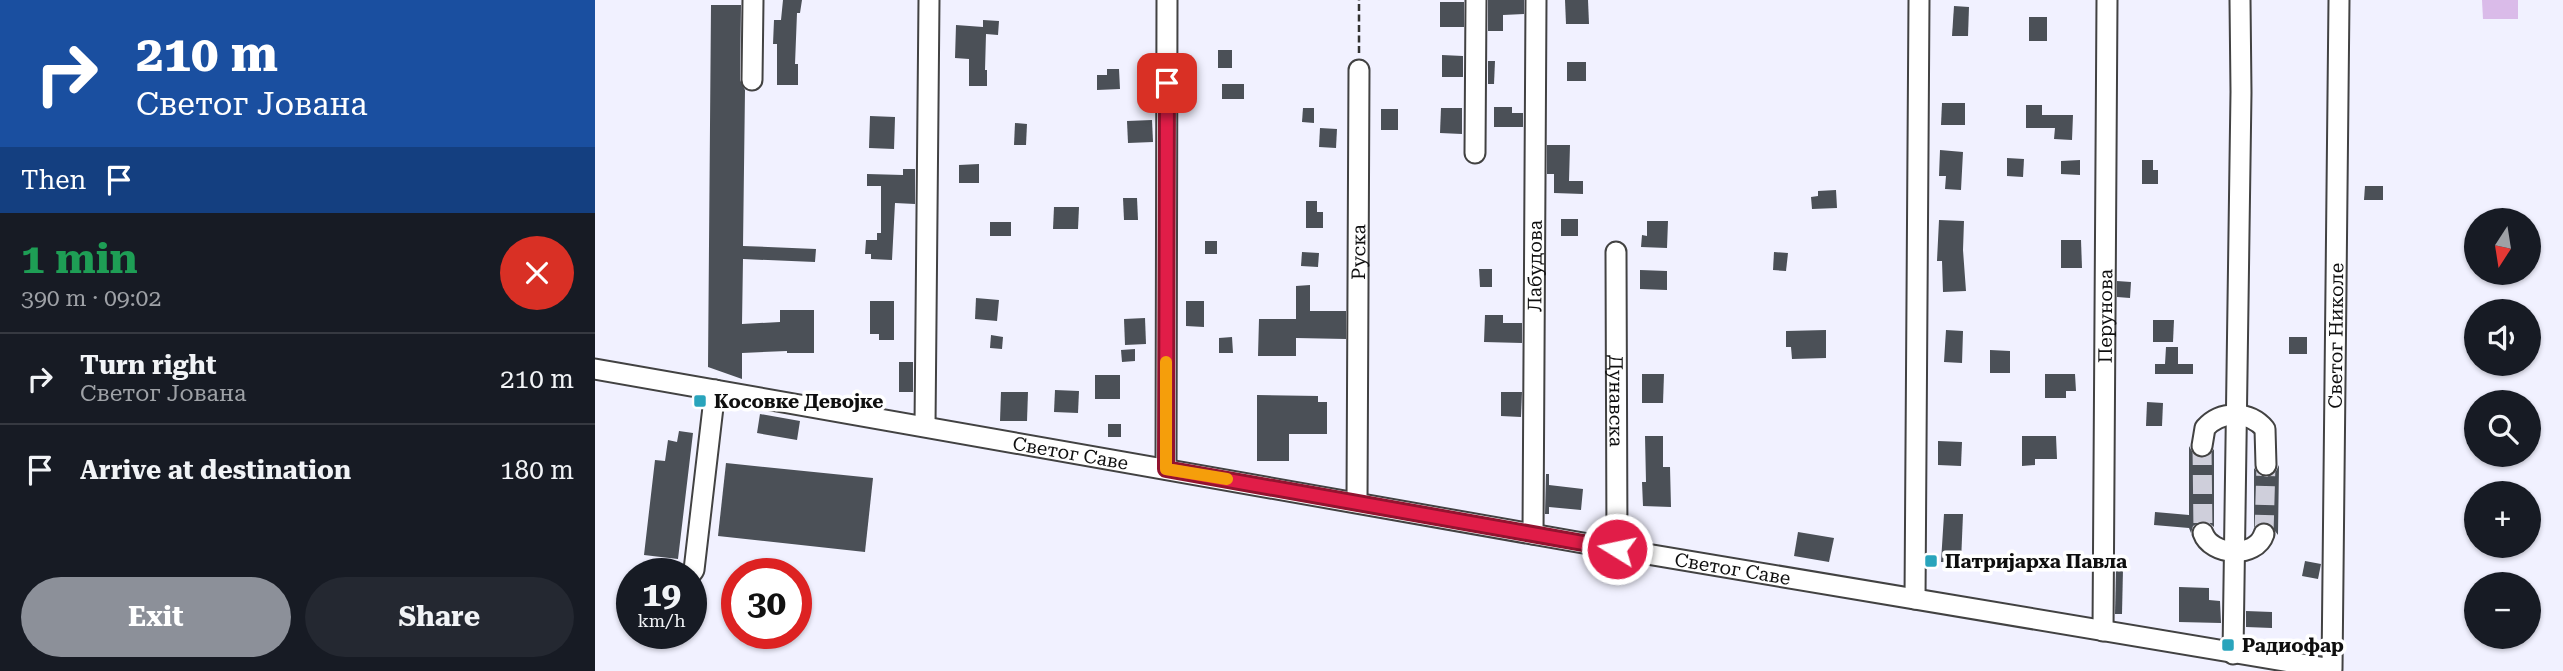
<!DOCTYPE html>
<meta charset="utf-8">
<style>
:root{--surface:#171b24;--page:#242831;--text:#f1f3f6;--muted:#9ea1a6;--line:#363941;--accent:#8c9099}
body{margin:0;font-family:"Roboto Serif",serif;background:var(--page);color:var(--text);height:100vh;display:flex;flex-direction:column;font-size:26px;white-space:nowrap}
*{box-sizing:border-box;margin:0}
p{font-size:23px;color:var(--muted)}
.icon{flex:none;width:38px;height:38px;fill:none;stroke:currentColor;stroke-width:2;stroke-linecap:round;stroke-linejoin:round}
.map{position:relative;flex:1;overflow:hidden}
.drawer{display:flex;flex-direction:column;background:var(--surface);width:595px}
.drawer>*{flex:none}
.top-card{background:#1a4fa0;color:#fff;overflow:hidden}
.needle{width:46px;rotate:192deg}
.controls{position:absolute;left:1869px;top:208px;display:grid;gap:14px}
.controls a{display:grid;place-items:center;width:77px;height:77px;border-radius:50%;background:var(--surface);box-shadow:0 2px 5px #0004;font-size:35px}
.speed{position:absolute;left:21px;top:558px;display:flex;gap:14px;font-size:35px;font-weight:700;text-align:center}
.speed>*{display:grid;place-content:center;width:91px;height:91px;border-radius:50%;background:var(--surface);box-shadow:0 2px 5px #0004;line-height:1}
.speed small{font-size:18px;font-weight:400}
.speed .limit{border:10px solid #d22;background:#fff;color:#111}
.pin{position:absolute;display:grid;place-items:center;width:60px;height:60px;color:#fff;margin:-30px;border-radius:14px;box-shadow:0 4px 10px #0006}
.me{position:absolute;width:77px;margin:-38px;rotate:280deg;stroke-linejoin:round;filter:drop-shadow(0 0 5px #0008)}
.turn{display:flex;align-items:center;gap:24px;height:147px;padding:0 21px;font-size:32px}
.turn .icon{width:91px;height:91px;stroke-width:2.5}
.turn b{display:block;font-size:49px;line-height:60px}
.then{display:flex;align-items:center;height:66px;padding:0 21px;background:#0003;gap:14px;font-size:26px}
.round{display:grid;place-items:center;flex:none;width:74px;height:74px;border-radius:37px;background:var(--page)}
.overview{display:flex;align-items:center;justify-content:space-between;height:119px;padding:0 21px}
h1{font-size:42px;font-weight:700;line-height:52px;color:#1e9e55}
.cta{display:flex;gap:14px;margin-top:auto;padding:14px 21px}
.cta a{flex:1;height:80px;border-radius:42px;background:var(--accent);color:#fff;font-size:28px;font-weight:700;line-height:80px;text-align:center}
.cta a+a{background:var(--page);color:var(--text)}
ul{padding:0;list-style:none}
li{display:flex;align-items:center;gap:21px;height:91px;padding:0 21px;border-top:2px solid var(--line)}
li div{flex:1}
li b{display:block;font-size:26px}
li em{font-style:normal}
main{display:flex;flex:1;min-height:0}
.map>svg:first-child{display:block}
</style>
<main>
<section class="drawer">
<div class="top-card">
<div class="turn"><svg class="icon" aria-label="right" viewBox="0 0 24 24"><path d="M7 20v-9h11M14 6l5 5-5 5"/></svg><div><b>210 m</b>Светог Јована</div></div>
<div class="then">Then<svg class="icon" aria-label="arrive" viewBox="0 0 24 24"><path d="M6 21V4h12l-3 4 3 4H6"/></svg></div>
</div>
<div class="overview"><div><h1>1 min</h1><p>390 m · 09:02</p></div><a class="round" style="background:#d93025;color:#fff"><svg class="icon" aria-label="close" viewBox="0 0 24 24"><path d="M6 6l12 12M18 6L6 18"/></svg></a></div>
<ul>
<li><svg class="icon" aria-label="right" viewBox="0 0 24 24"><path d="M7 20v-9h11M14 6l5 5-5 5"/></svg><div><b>Turn right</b><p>Светог Јована</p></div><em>210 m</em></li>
<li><svg class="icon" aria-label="arrive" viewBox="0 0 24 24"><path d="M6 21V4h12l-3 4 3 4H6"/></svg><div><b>Arrive at destination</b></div><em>180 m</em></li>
</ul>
<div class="cta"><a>Exit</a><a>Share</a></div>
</section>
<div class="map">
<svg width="1968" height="671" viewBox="0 0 1968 671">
<rect width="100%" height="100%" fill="#f1f1ff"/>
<path fill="#dabbe9" d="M1887,0h36v19h-35z"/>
<g fill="#4b5057">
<path d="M188,0h19l-2,13h-3l-2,51h3v21h-21v-41h-4l1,-24h7z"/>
<path d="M893,0h36v14l-21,1v16h-15z"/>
<path d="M970,0h23l1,24h-23z"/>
<rect x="845" y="2" width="24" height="25"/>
<path d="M116,5h30l-1,75 5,10 -2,156 73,3 -1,13 -72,-3 -1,65 38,-2v-12h34v43h-27v-2l-45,2v26l-34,-12z"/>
<path d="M1359,6l15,1 -1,29h-16z"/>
<rect x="1434" y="17" width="18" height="24"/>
<path d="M388,20l16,1 -1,14 -12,-1 -1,36h2v16h-18v-27l-14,-1 1,-33 27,2z"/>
<rect x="623" y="50" width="14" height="18"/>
<path d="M847,55l21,1v21h-21z"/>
<path d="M893,61h7l-1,23h-6z"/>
<rect x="972" y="62" width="19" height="19"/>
<path d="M512,69h12l1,20 -23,1v-15h10z"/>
<rect x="627" y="84" width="22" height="15"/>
<path d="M1347,103h23v22h-24z"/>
<path d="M1431,105h16v10h31l-1,25 -18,-1 1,-11h-29z"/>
<path d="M899,107h18v6h11v14h-29z"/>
<path d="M708,108h11v15l-12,-1z"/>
<path d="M846,108h21v26l-22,-1z"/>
<rect x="786" y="109" width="17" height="21"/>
<path d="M275,116l25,1 -1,32 -25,-1z"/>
<path d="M557,120l1,22 -25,1 -1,-22z"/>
<path d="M420,123l12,1 -1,21h-12z"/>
<path d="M725,128l17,1 -1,19 -17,-1z"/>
<path d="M952,145h23l-1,36h14v13l-29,-1v-19h-7z"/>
<path d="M1345,150l23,2 -2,38 -16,-1 1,-13h-7z"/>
<path d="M1412,158l17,1 -1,18 -16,-1z"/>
<path d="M1485,160v15l-19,-1v-13z"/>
<path d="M1547,160h11v10h5v14h-16z"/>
<path d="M384,164v19h-20v-18z"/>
<path d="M308,169h12v35l-20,-1 -3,57 -21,-1v-5h-6l1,-14h11v-7h4v-47h-14v-12l36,1z"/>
<path d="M1770,186h18v14h-19z"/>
<path d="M1241,190l1,18 -25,1 -1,-12 7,-1v-5z"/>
<path d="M528,198h14l1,22h-14z"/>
<path d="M711,201h11v11h6v16h-17z"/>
<path d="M459,207h25l-1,22h-25z"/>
<rect x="966" y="219" width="17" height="17"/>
<path d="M1344,220l25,1 -1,29 3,41 -23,1 -1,-31h-5z"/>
<path d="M1052,221h21l-1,27 -26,-1 1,-12 5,1z"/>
<rect x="395" y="222" width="21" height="14"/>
<path d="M1466,240h20l1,28h-21z"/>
<rect x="610" y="241" width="12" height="13"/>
<path d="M707,252l17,1 -1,14 -17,-1z"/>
<path d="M1179,252l14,1 -2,18 -13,-1z"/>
<path d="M884,269h13v18h-12z"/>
<path d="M1045,270l27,1v19l-27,-1z"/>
<path d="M1522,281l14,1 -1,16 -13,-1z"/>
<path d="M715,285v26h36v28l-50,-1v18h-38l1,-37h37v-33z"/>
<path d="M381,298l23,2 -2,21 -22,-2z"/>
<path d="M275,301h24v39h-15v-6h-9z"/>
<path d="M591,301h18v26l-18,-1z"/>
<path d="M890,315h18v8h19v20l-38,-1z"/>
<path d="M550,318l1,26 -21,1 -1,-26z"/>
<path d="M1558,320h21l-1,22h-20z"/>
<path d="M1231,330v28l-34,1 -1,-12h-5v-16z"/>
<path d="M1351,330l17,1 -1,32 -18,-1z"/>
<path d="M396,335l12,2 -1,12 -12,-1z"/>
<path d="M637,337l1,16h-14v-15z"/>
<rect x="1694" y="337" width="18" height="17"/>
<path d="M1571,347h12v17h15v10h-38v-10h10z"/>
<path d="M540,349v12l-13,1 -1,-12z"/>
<path d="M1395,350l20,1v22h-20z"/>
<rect x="304" y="362" width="14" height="30"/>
<path d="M1047,374h22l-1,29h-21z"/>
<path d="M1450,374h30l1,17h-10v7h-21z"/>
<rect x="500" y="375" width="25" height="24"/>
<path d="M460,390l24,1 -1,22 -24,-1z"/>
<path d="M406,392h27l-1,29h-27z"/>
<path d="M906,392h21l-1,25 -20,-1z"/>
<path d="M662,395l61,1v6h9v32h-38v27h-32z"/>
<path d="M1552,402l16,1 -1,23h-16z"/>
<path d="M165,414l40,7 -3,19 -40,-7z"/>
<rect x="513" y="424" width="13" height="13"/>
<path d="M84,431l14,2 -15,126 -34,-4 11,-95 10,1 3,-21 9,2z"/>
<path d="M1050,436h18v31h7l1,40 -28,-1 -1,-24h4z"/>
<path d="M1427,436h34l1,23h-22v6l-13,1z"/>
<path d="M1343,441l24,1 -1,24 -23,-1z"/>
<path d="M1594,446l5,9 7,3 6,-1 7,-8v78l-6,-5 -6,-1 -9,5 -2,7 -2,-5 -35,-3 1,-13 34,3z"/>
<path d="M131,463l147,15 -8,74 -147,-16z"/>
<path d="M1684,465l-1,70 -9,-12h-11l-4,5v-60l6,7 7,2 9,-6z"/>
<path d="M951,474h3v11l34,4 -2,21 -32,-3v7h-4z"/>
<path d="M1349,514h19l-2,48h-20z"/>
<path d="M1203,532l36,6 -5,24 -35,-6z"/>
<path d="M1710,561l16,3 -3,15 -16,-3z"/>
<path d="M1521,569h7l-1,45h-7z"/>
<path d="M1584,587l30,1v12l11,1 1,22 -42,-1z"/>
<path d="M1651,611l26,1v16l-26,-1z"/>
</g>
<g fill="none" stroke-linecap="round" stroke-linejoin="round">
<g stroke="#cfcfdb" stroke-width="19" stroke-dasharray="19 10" stroke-linecap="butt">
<path d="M1607,446l1,87"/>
<path d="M1669,534l2,-69"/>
</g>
<g stroke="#424242" stroke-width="23">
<g id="minor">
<path d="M157,80l1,-80"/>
<path d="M880,153l1,-153"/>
<path id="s1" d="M1021,252l1,297"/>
<path id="s2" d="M0,369l1022,180 715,120 7,-669"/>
<path d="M330,426l4,-426"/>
<path d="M1607,446l3,-18c16,-18 45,-17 60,1l1,36"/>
<path d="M571,469l1,-469"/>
<path id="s3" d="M762,502l2,-432"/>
<path d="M1608,533c8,23 53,26 61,1"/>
<path id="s4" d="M938,534l3,-534"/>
<path d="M96,574l3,-4 21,-180"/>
<path d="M1320,599l4,-599"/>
<path id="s5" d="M1508,631l4,-631"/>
<path d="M1638,654l8,-562 -1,-92"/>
</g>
</g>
<path stroke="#313131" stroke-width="2.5" stroke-dasharray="7 3.5" stroke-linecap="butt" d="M764,53v-53"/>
<use href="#minor" stroke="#fff" stroke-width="19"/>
</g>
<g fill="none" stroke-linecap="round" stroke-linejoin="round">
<g stroke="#92132f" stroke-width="18">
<path id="route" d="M572,83l-1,386 451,80"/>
</g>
<use href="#route" stroke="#e11d48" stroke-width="12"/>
<path stroke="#f59e0b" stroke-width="12" d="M571,362v107l61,10"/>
</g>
<g fill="#29a4bc" stroke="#fff" stroke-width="2.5">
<rect x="98" y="394" width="14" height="14" rx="3.5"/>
<rect x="1329" y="554" width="14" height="14" rx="3.5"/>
<rect x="1626" y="638" width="14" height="14" rx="3.5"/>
</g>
<g text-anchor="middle" stroke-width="7" stroke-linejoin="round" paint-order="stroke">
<g font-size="19" fill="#0f0f0f" stroke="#fff">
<text dy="7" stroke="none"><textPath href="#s3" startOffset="250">Руска</textPath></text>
<text dy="7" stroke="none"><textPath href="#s4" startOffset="268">Лабудова</textPath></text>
<text dy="7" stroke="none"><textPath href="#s5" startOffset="315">Перунова</textPath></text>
<text dy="7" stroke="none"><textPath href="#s2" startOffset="2096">Светог Николе</textPath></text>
<text dy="7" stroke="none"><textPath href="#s1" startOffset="149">Дунавска</textPath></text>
<text dy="7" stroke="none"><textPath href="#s2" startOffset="483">Светог Саве</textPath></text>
<text dy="7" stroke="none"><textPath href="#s2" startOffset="1155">Светог Саве</textPath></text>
</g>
<g font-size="19" font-weight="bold" fill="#0f0f0f" stroke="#fff" text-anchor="start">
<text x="119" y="408">Косовке Девојке</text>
<text x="1350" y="568">Патријарха Павла</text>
<text x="1647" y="652">Радиофар</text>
</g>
</g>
</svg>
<div class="controls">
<a><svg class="needle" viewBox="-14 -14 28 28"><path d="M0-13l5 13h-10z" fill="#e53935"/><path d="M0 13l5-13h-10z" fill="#9ea1a6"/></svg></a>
<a><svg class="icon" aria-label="sound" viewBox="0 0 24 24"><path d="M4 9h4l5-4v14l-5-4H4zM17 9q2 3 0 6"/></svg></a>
<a><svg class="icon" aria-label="search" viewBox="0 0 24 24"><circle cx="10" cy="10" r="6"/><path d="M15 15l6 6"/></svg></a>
<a>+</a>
<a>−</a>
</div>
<div class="speed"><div>19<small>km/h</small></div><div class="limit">30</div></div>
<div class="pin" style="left:572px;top:83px;background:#d93025"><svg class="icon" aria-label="arrive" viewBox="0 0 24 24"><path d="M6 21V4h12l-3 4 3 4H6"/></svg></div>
<svg class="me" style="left:1022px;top:549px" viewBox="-20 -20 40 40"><circle r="17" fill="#e11d48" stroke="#fff" stroke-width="3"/><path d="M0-11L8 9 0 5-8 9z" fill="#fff"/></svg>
</div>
</main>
